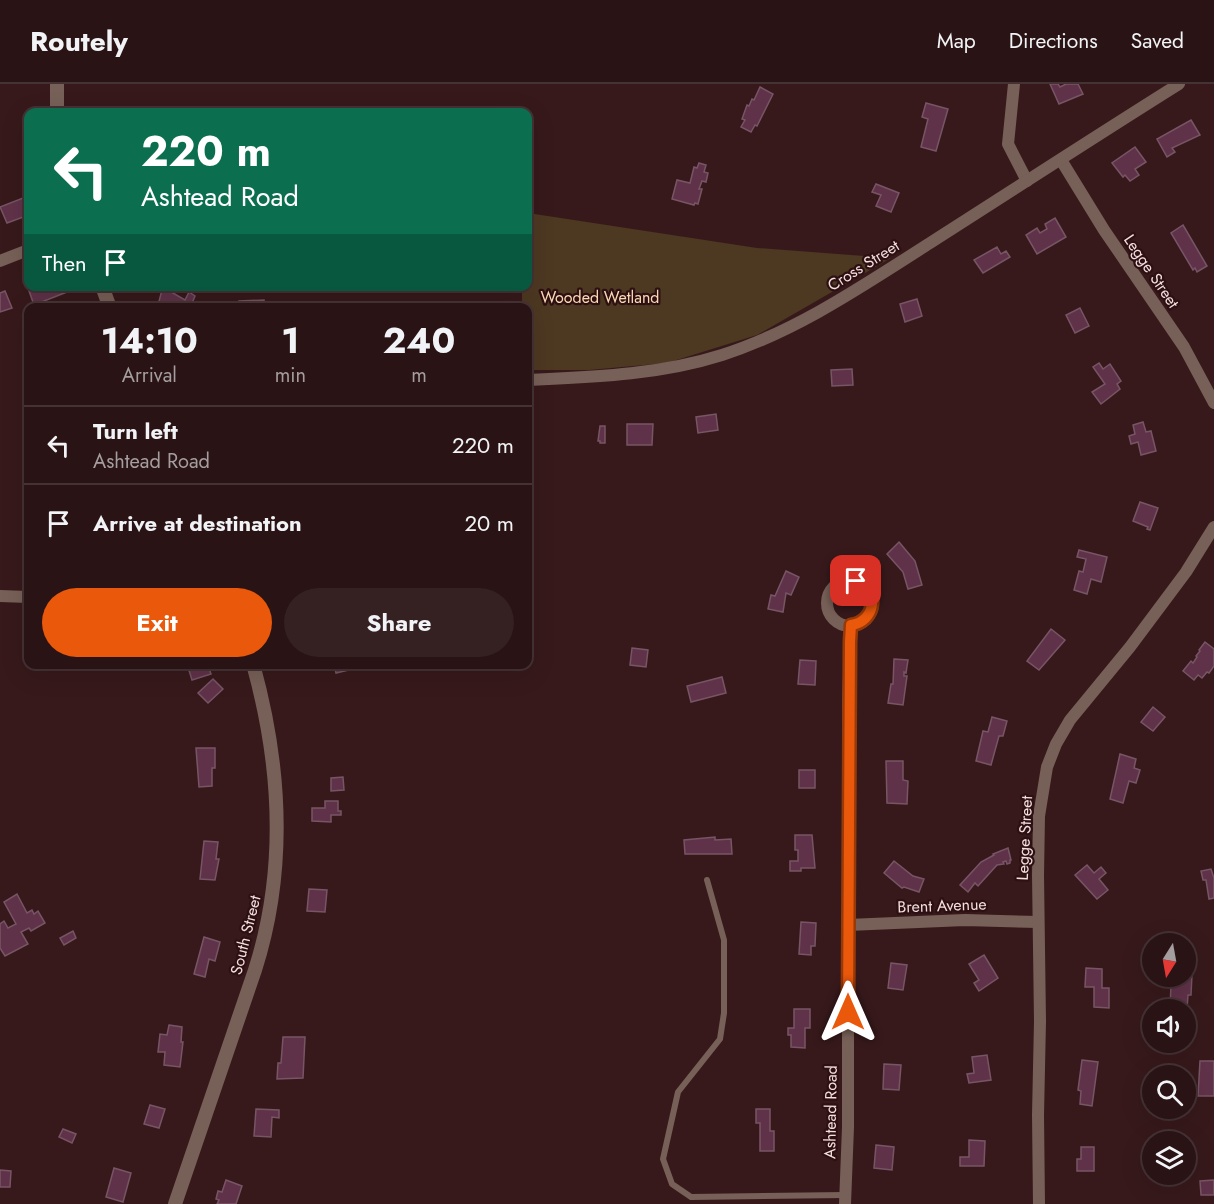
<!DOCTYPE html>
<style>
:root{--surface:#291314;--page:#352022;--text:#f1f3f6;--muted:#a59ea0;--line:#453234;--accent:#ea580c}
body{margin:0;font-family:Jost,sans-serif;background:var(--page);color:var(--text);height:100vh;display:flex;flex-direction:column;font-size:22px;white-space:nowrap}
*{box-sizing:border-box;margin:0}
p{font-size:20px;color:var(--muted)}
.icon{flex:none;width:33px;height:33px;fill:none;stroke:currentColor;stroke-width:2;stroke-linecap:round;stroke-linejoin:round}
.map{position:relative;flex:1;overflow:hidden}
.side{position:absolute;left:24px;top:219px;width:508px;height:366px;display:flex;flex-direction:column;background:var(--surface);border-radius:12px;box-shadow:0 6px 24px #0002,0 0 0 2px var(--line)}
.side>*{flex:none}
.top-card{position:absolute;left:24px;top:24px;width:508px;height:183px;border-radius:12px;box-shadow:0 6px 24px #0002,0 0 0 2px var(--line);background:#0b6e4f;color:#fff;overflow:hidden}
.needle{width:39px;rotate:191deg}
.tools{position:absolute;left:1142px;top:849px;display:grid;gap:12px}
.tools a{display:grid;place-items:center;width:54px;height:54px;border-radius:50%;background:var(--surface);box-shadow:0 6px 24px #0002,0 0 0 2px var(--line);font-size:30px}
.pin{position:absolute;display:grid;place-items:center;width:51px;height:51px;color:#fff;margin:-26px;border-radius:12px;box-shadow:0 3px 9px #0006}
.me{position:absolute;width:66px;margin:-33px;rotate:0deg;stroke-linejoin:round;filter:drop-shadow(0 0 4px #0008)}
.turn{display:flex;align-items:center;gap:21px;height:126px;padding:0 18px;font-size:27px}
.turn .icon{width:78px;height:78px;stroke-width:2.5}
.turn b{display:block;font-size:42px;line-height:51px}
.then{display:flex;align-items:center;height:57px;padding:0 18px;background:#0003;gap:12px;font-size:22px}
.eta{display:flex;justify-content:space-evenly;align-items:center;height:102px;text-align:center}
.eta b{font-size:36px;font-weight:700;line-height:42px}
.cta{display:flex;gap:12px;margin-top:auto;padding:12px 18px}
.cta a{flex:1;height:69px;border-radius:36px;background:var(--accent);color:#fff;font-size:24px;font-weight:700;line-height:69px;text-align:center}
.cta a+a{background:var(--page);color:var(--text)}
ul{padding:0;list-style:none}
li{display:flex;align-items:center;gap:18px;height:78px;padding:0 18px;border-top:2px solid var(--line)}
li div{flex:1}
li b{display:block;font-size:22px}
li em{font-style:normal}
header{display:flex;align-items:center;gap:36px;box-sizing:border-box;height:84px;padding:0 30px;background:var(--surface);border-bottom:2px solid var(--line)}
header strong{font-size:28px}
nav{display:flex;gap:33px;margin-inline-start:auto;font-size:21px}
.map>svg:first-child{display:block}
</style>
<header>
<strong>Routely</strong>
<nav><a>Map</a><a>Directions</a><a>Saved</a></nav>
</header>
<div class="map">
<svg width="1214" height="1120" viewBox="0 0 1214 1120">
<rect width="100%" height="100%" fill="#37191b"/>
<path fill="#4d3822" d="M528,129l229,35 134,10 -134,77 -90,28 -78,7h-61v-62h-6v-21l6,-1z"/>
<g fill="#603249" stroke="#765564" stroke-width="1.5">
<path d="M1050,0h8l2,3 6,-3h12l5,10 -24,10z"/>
<path d="M760,3l13,7 -16,32 -2,-1 -4,7 -10,-5 4,-7 -3,-1 5,-14 2,1 3,-7 2,1z"/>
<path d="M926,19l22,6 -12,42 -15,-4 7,-28 -6,-2z"/>
<path d="M1191,36l9,15 -28,13 3,4 -8,5 -10,-18z"/>
<path d="M1135,63l11,15 -11,7 4,6 -9,6 -5,-6 -2,2 -11,-14z"/>
<path d="M699,79l7,2 -2,7 4,1 -2,9 -4,-1 -3,8h3l-4,15 -3,-1 -1,2 -22,-6 5,-19 13,3 4,-16 3,1z"/>
<path d="M876,100l23,9 -8,19 -15,-6 5,-11 -9,-3z"/>
<path d="M28,112v16l-2,1v3l-19,7 -7,-16z"/>
<path d="M1055,134l11,19 -29,17 -11,-19 11,-7 3,5 7,-4 -2,-5z"/>
<path d="M1183,141l24,41 -10,6 -2,-4 -2,2 -22,-37z"/>
<path d="M997,163l4,7 5,-3 4,6 -27,16 -9,-13z"/>
<path d="M32,202h33l2,6 -33,13 -6,-17z"/>
<path d="M166,205l19,11 4,-8 6,4 -5,12h-28l-4,-3 4,-15 3,1z"/>
<path d="M5,207l7,17 -12,4v-19z"/>
<path d="M917,215l5,17 -17,6 -5,-18z"/>
<path d="M264,216l1,8h-25l-1,-7z"/>
<path d="M1080,224l9,18 -14,7 -9,-18z"/>
<path d="M1099,279l4,6 7,-5 11,17 -4,3 3,5 -19,15 -9,-12 13,-8 -12,-17z"/>
<path d="M852,285l1,16 -21,1 -1,-16z"/>
<path d="M716,330l2,16 -20,3 -2,-16z"/>
<path d="M1143,338l3,10 5,-1 5,20 -15,4 -3,-13 -7,2 -2,-8 6,-2 -2,-9z"/>
<path d="M627,340h26l-1,21h-25z"/>
<path d="M600,342h5v17h-5v-2h-2z"/>
<path d="M1140,418l18,6 -8,22 -3,-1 1,-2 -15,-6z"/>
<path d="M899,458l16,19 7,24 -14,4 -5,-17 -16,-18z"/>
<path d="M1079,466l28,7 -6,25 -10,-3 -4,15 -13,-4 5,-19 4,1 3,-13 -9,-2z"/>
<path d="M786,487l13,6 -8,18 -5,-2 -3,19 -15,-3 3,-14 4,1z"/>
<path d="M1051,545l14,11 -26,30 -12,-9z"/>
<path d="M1205,558l9,7v17l-5,7 -2,-1 -5,6 -4,-3 -4,5 -11,-9 8,-10 2,2 4,-6 -1,-1 4,-5 -1,-1z"/>
<path d="M632,564l16,2 -2,17 -16,-2z"/>
<path d="M894,575l14,1 -2,13 -2,-1v4h3l-4,29 -15,-2 3,-19h2z"/>
<path d="M800,576l16,1 -1,24 -17,-1z"/>
<path d="M187,580h26l1,2 -5,2 2,6 -19,6z"/>
<path d="M334,580h14l1,6 -13,3z"/>
<path d="M722,593l4,16 -35,9 -4,-16z"/>
<path d="M213,595l10,10 -15,14 -10,-10z"/>
<path d="M1153,623l12,10 -12,14 -12,-9z"/>
<path d="M992,633l15,4 -4,15h-4l-8,29 -15,-4 7,-30 5,1z"/>
<path d="M196,664h19v20h-3v18l-13,1z"/>
<path d="M1120,670l16,5 -2,9 6,2 -4,13 -7,-2 -6,22 -13,-4z"/>
<path d="M886,677h17v19l5,1 -1,23 -20,-1z"/>
<rect x="799" y="686" width="16" height="18"/>
<path d="M343,693l1,13 -13,1v-13z"/>
<path d="M325,717h13v10h3v4h-10v7l-19,-1v-13h13z"/>
<path d="M795,751h17l3,33h-14v3h-11v-10h8v-11h-3z"/>
<path d="M715,753v3l16,-1 1,15h-47l-1,-14z"/>
<path d="M204,757l14,1 -2,17h3l-4,21 -15,-1z"/>
<path d="M1008,764l3,12h-1v3l-3,1 -1,-3 -3,1 1,2 -7,1 -19,21 -3,-3 -7,9 -8,-7 21,-23 13,-7 -1,-1z"/>
<path d="M894,777l19,15 11,3 -5,13 -15,-5 -2,1 -18,-15z"/>
<path d="M1087,781l7,8 7,-6 5,6 -7,6 9,11 -11,9 -22,-24z"/>
<path d="M1211,785l3,9v20l-5,1 -3,-19h-3l-2,-9z"/>
<path d="M309,805l18,1 -2,22 -18,-1z"/>
<path d="M17,810l10,19 5,-3 2,4 4,-3 7,12 -14,8 -2,-3 -8,4 7,12 -23,12 -5,-8v-24l4,-3 4,7 8,-4 -12,-22z"/>
<path d="M801,838l15,1 -1,23h-4v9l-12,-1z"/>
<path d="M73,847l3,7 -12,7 -4,-7z"/>
<path d="M204,853l16,5 -5,19 -6,-2 -4,18 -11,-3z"/>
<path d="M984,871l14,23 -19,13 -5,-8 5,-3 -10,-16z"/>
<path d="M891,879l16,2 -4,25 -15,-2z"/>
<path d="M1086,884l16,1v19h7v20l-15,-1v-20h-9z"/>
<path d="M1185,890h7l-1,21h-3l-1,14h-17l1,-25 -7,-1v-7h21z"/>
<path d="M794,925h16v19h-5v20l-14,-1v-12h-3v-7h6z"/>
<path d="M169,941l13,2 -1,15h2l-3,25 -16,-2 1,-13h-7l2,-18 7,1z"/>
<path d="M283,953h22l-2,41 -26,1 1,-16h3z"/>
<path d="M987,971l4,25 -22,3 -2,-9 7,-1 -2,-16z"/>
<path d="M1082,976l16,2 -6,44 -12,-2 1,-13 -3,-1z"/>
<path d="M1200,977h14v35h-16z"/>
<path d="M884,980l17,1 -2,25 -16,-1z"/>
<path d="M150,1021l15,4 -6,19 -15,-4z"/>
<path d="M256,1025l23,1v8l-7,-1 -1,20 -17,-1z"/>
<path d="M756,1025h14v22h4v20h-14v-28h-4z"/>
<path d="M63,1045l13,5 -4,9 -13,-6z"/>
<path d="M969,1056l16,1 -1,25h-24v-9h9z"/>
<path d="M876,1061l18,2 -2,23 -18,-2z"/>
<path d="M1081,1063h13v24h-17v-12h4z"/>
<path d="M114,1084l17,5 -8,29 -17,-5z"/>
<path d="M0,1086l11,1 -1,16h-10z"/>
<path d="M226,1096l16,6 -6,18h-19l2,-4 -3,-1 2,-8 4,1z"/>
<path d="M1214,1096v15h-13l-1,-14z"/>
</g>
<g fill="none" stroke-linecap="round" stroke-linejoin="round">
<path stroke="#776057" stroke-width="6" d="M707,796l17,60v73l-4,26 -42,53 -15,67 9,25 19,13 154,-2"/>
<g stroke="#776057" stroke-width="12">
<path d="M1014,0l-6,60 19,37"/>
<path d="M1061,76l43,70 80,117 30,56"/>
<path d="M0,177l28,-11"/>
<path d="M528,296c65,-3 131,-5 194,-25 75,-24 142,-70 208,-112 83,-53 166,-107 249,-159"/>
<circle cx="850" cy="519" r="23"/>
<path d="M0,512l28,1"/>
<path d="M848,841l117,-5 73,2"/>
<path d="M845,1120l3,-77v-426l3,-76"/>
<path d="M1039,1120l-1,-89 2,-94 -2,-146 1,-59 8,-49 9,-23 14,-24 60,-73 56,-75 28,-45"/>
</g>
<g stroke="#776057" stroke-width="14">
<path d="M57,0v28"/>
<path d="M102,202l8,22"/>
<path d="M175,1120l80,-234c32,-100 26,-205 -2,-306"/>
</g>
</g>
<g fill="none" stroke-linecap="round" stroke-linejoin="round">
<g stroke="#983908" stroke-width="15">
<path id="route" d="M848,928l2,-370 1,-17c24,-3 30,-35 5,-44"/>
</g>
<use href="#route" stroke="#ea580c" stroke-width="10"/>
</g>
<g text-anchor="middle" stroke-width="4.5" stroke-linejoin="round" paint-order="stroke">
<g font-size="16" fill="#f4dedf" stroke="#2d1012">
<text transform="translate(863 181) rotate(-32)" y="6">Cross Street</text>
<text transform="translate(1152 187) rotate(56)" y="6">Legge Street</text>
<text transform="translate(1024 754) rotate(-87)" y="6">Legge Street</text>
<text transform="translate(942 821) rotate(-2)" y="6">Brent Avenue</text>
<text transform="translate(245 851) rotate(-76)" y="6">South Street</text>
<text transform="translate(830 1028) rotate(-89)" y="6">Ashtead Road</text>
</g>
<g font-size="16" fill="#fbd9b4" stroke="#2d1012">
<text x="600" y="219">Wooded Wetland</text>
</g>
</g>
</svg>
<div class="tools">
<a><svg class="needle" viewBox="-14 -14 28 28"><path d="M0-13l5 13h-10z" fill="#e53935"/><path d="M0 13l5-13h-10z" fill="#a59ea0"/></svg></a>
<a><svg class="icon" aria-label="sound" viewBox="0 0 24 24"><path d="M4 9h4l5-4v14l-5-4H4zM17 9q2 3 0 6"/></svg></a>
<a><svg class="icon" aria-label="search" viewBox="0 0 24 24"><circle cx="10" cy="10" r="6"/><path d="M15 15l6 6"/></svg></a>
<a><svg class="icon" aria-label="layers" viewBox="0 0 24 24"><path d="M12 4l9 5-9 5-9-5zM3 14l9 5 9-5"/></svg></a>
</div>
<div class="pin" style="left:856px;top:497px;background:#d93025"><svg class="icon" aria-label="arrive" viewBox="0 0 24 24"><path d="M6 21V4h12l-3 4 3 4H6"/></svg></div>
<svg class="me" style="left:848px;top:928px" viewBox="-20 -20 40 40"><path d="M0-17L14 15 0 8-14 15z" fill="#ea580c" stroke="#fff" stroke-width="4"/></svg>
<div class="top-card">
<div class="turn"><svg class="icon" aria-label="left" viewBox="0 0 24 24"><path d="M17 20v-9H6M10 6l-5 5 5 5"/></svg><div><b>220 m</b>Ashtead Road</div></div>
<div class="then">Then<svg class="icon" aria-label="arrive" viewBox="0 0 24 24"><path d="M6 21V4h12l-3 4 3 4H6"/></svg></div>
</div>
<section class="side">
<div class="eta">
<div><b>14:10</b><p>Arrival</p></div>
<div><b>1</b><p>min</p></div>
<div><b>240</b><p>m</p></div>
</div>
<ul>
<li><svg class="icon" aria-label="left" viewBox="0 0 24 24"><path d="M17 20v-9H6M10 6l-5 5 5 5"/></svg><div><b>Turn left</b><p>Ashtead Road</p></div><em>220 m</em></li>
<li><svg class="icon" aria-label="arrive" viewBox="0 0 24 24"><path d="M6 21V4h12l-3 4 3 4H6"/></svg><div><b>Arrive at destination</b></div><em>20 m</em></li>
</ul>
<div class="cta"><a>Exit</a><a>Share</a></div>
</section>
</div>
